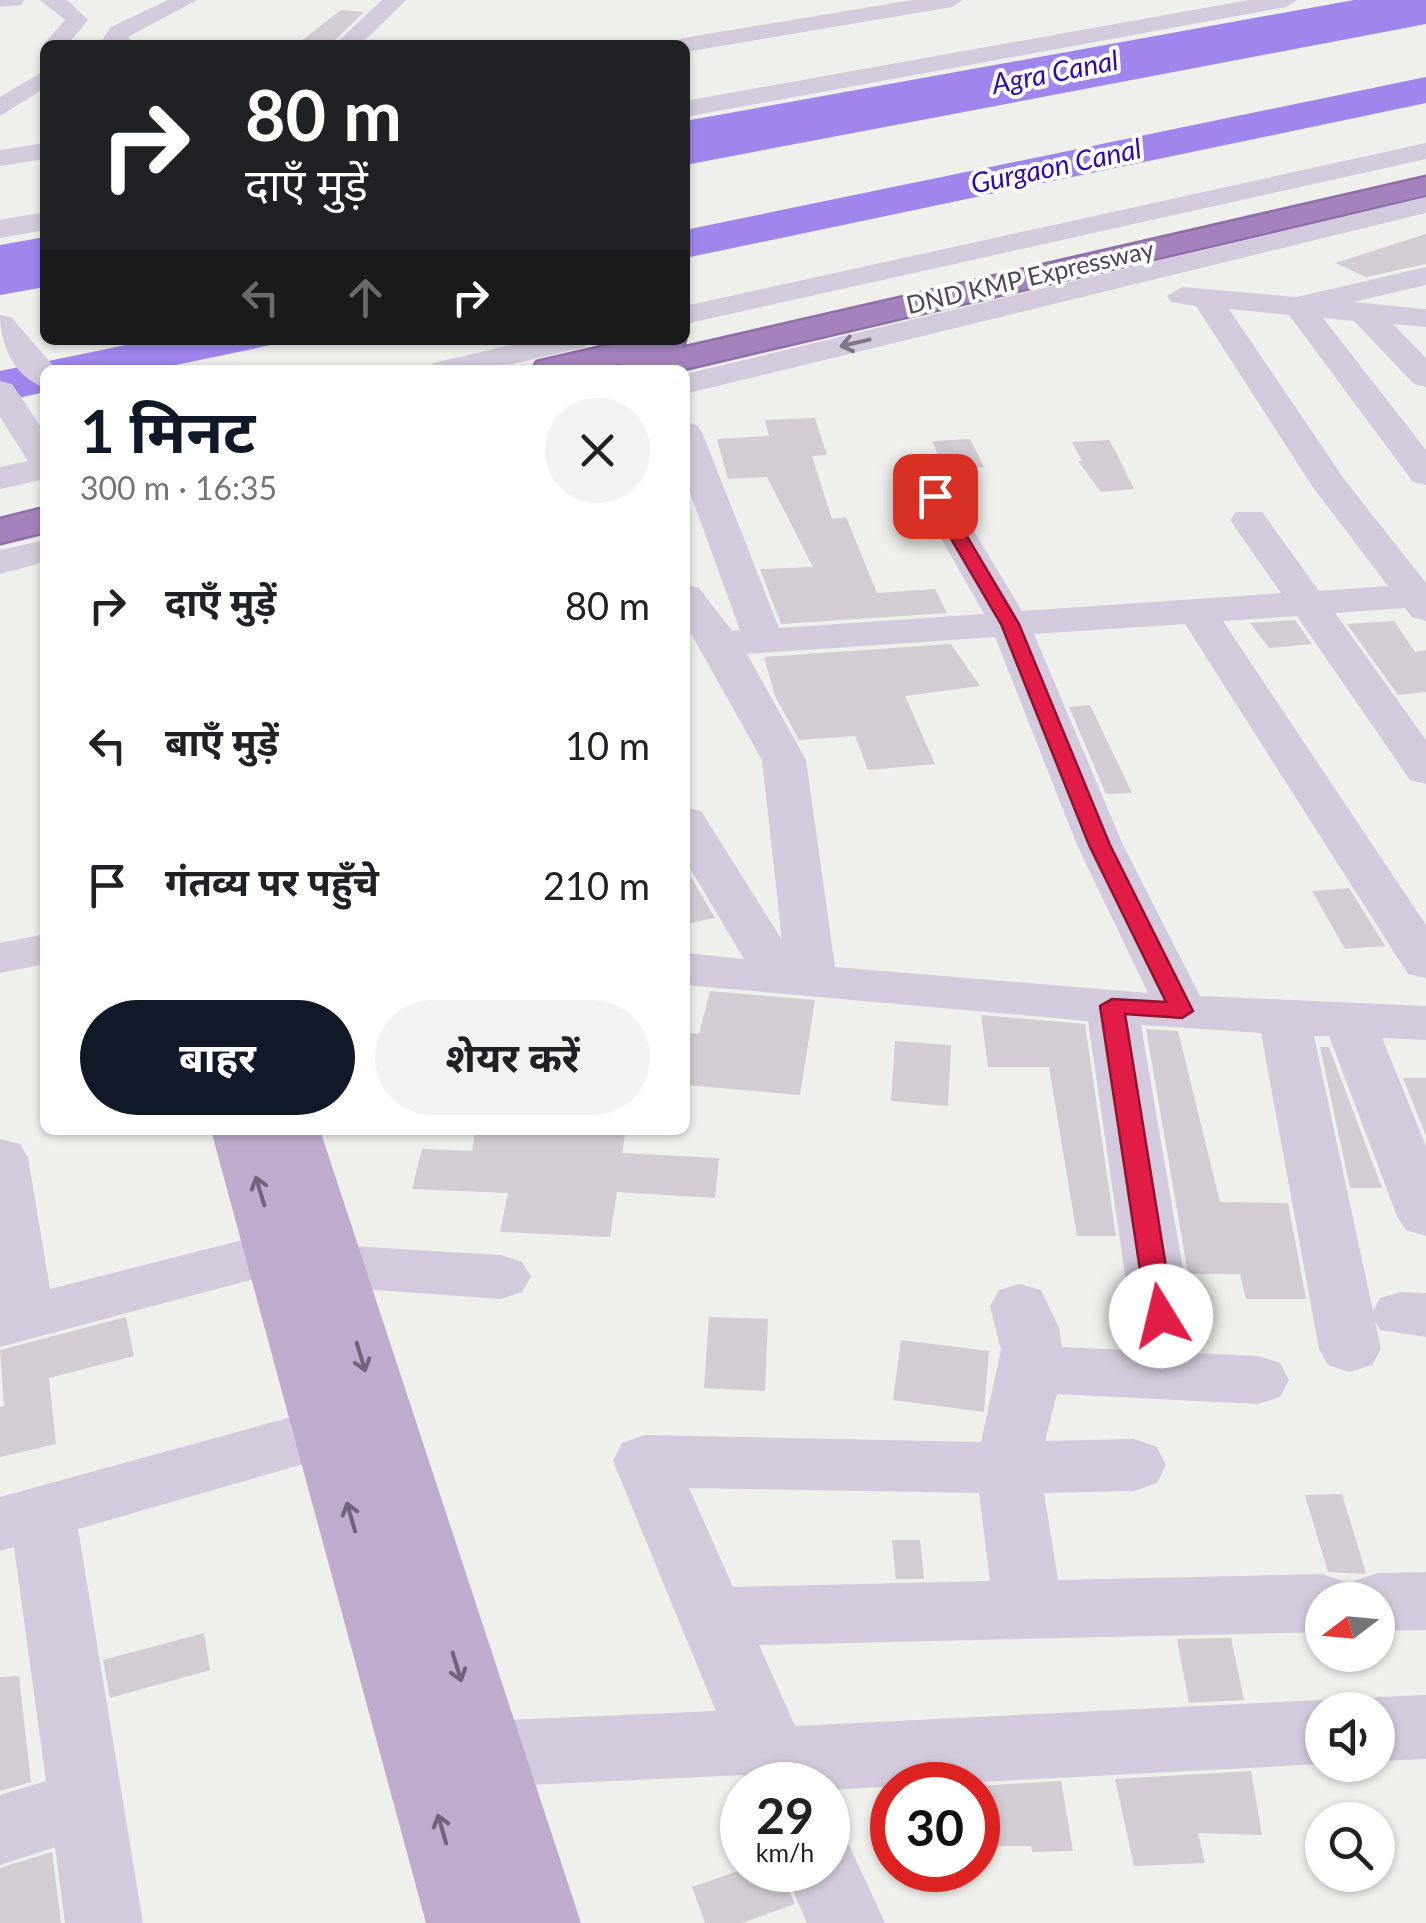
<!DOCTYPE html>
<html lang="hi">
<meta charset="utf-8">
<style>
:root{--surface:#fff;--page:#f2f2f2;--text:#202124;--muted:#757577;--accent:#111827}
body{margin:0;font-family:Lato,"Noto Sans Devanagari",sans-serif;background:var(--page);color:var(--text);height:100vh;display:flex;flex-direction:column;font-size:38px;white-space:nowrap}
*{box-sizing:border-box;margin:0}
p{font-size:32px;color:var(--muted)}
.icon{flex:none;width:55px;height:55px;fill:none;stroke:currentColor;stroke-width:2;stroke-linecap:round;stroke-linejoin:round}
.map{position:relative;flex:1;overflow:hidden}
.drawer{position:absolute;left:40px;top:365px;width:650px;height:770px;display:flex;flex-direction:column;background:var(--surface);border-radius:15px;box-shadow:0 2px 8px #0004}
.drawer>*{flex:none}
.guide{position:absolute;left:40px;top:40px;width:650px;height:305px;border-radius:15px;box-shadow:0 2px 8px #0004;background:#202124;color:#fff;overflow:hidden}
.needle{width:65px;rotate:254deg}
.tools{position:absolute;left:1305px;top:1582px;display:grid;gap:20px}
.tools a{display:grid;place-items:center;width:90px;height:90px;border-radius:50%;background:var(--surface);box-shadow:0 2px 8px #0004;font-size:50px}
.speed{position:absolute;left:720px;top:1762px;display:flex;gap:20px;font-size:50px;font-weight:700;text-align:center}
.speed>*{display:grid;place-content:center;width:130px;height:130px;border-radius:50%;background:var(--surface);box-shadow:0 2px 8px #0004;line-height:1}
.speed small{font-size:25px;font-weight:400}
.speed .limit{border:15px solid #d22;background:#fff;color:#111}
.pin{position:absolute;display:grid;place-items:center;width:85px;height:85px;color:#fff;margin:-42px;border-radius:20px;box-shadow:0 5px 15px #0006}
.me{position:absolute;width:110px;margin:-55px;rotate:351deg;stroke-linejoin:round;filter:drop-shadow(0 0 8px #0008)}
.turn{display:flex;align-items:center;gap:35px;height:210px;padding:0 40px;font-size:45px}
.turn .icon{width:130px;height:130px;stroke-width:2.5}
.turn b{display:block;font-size:70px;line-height:85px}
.lanes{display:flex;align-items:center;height:95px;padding:0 40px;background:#0003;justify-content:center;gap:50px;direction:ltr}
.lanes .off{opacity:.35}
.round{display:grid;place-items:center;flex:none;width:105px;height:105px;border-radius:52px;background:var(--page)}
.headline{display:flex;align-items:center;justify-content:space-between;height:170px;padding:0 40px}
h1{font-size:60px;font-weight:700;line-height:75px;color:var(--accent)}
.button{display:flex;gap:20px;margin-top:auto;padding:20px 40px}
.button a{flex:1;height:115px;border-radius:60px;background:var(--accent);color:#fff;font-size:40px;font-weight:700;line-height:115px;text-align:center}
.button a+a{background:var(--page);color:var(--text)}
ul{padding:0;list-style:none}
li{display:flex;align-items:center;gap:30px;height:140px;padding:0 40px}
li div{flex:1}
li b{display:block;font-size:38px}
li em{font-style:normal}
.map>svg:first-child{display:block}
</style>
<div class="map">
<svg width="1426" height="1923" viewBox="0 0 1426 1923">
<rect width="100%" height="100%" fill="#efefec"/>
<g fill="#a085ed">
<path d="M1354,0h72v24l-741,141v-44z"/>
<path d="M1426,77v26l-741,155v-28z"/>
<path d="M45,237v50l-45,8v-50z"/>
<path d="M150,340h145l-143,30h-107v22l-45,10v-31z"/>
</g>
<g fill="#d3ccd4">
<path d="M341,10l23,2 -34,33h-34z"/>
<path d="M1426,234v30l-60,13 -31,-14z"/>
<path d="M815,418l12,37 -15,1 20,63 14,-2 31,76 58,-4 12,24 -166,11 -21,-55 53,-2 -46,-90 -39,2 -11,-40 52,-3 -4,-16z"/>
<path d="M970,439l14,28 -39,3 -13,-29z"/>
<path d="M1109,440l7,12 18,37 -33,3 -23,-31h4l-10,-19z"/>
<path d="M1295,620l17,24 -43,4 -19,-25z"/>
<path d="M1394,621l21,31 11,-2v42l-28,3 -51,-71z"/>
<path d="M951,644l29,42 -75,10 30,68 -67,6 -13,-34 -56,4 -24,-44 -11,-39z"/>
<path d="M1090,705l42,88 -26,1 -37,-87z"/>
<path d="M685,867l30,51 -30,6z"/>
<path d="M1349,888l36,58 -40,3 -33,-58z"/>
<path d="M710,991l105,9 -15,95 -115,-10 5,-52 9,1z"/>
<path d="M981,1015l104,9 31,212h-39l-28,-169h-61z"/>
<path d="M1146,1029l32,2 42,171 68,1 18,96h-60l-6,-25h-52z"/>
<path d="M895,1041l56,4 -3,61 -57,-5z"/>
<path d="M1320,1047h9l53,141h-32z"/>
<path d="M1403,1078h23v58z"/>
<path d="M476,1130h150l-4,23 97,5 -4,40 -98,-6 -7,45 -110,-5 8,-39 -96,-4 10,-40 50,2z"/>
<path d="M126,1317l8,39 -85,22 7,66 -56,13v-50l4,-1 -4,-56z"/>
<path d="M709,1317l59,2 -3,72 -61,-3z"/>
<path d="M901,1340l88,11 -5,61 -91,-12z"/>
<path d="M1342,1494l24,79 -3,1 -35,-2 -23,-77z"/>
<path d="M892,1540h28l4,39h-28z"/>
<path d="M204,1633l6,37 -100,28 -7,-38z"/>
<path d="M1231,1638l13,62 -55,3 -12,-64z"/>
<path d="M19,1676l12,106 -31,9v-114z"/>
<path d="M1251,1771l11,64 -64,-2 7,30 -71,3 -19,-87z"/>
<path d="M1061,1781l12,70 -41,1 -1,-6h-53v-60z"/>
<path d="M52,1852l9,71h-61v-55z"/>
<path d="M741,1870h39l15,34 -53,19h-37l-13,-36z"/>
</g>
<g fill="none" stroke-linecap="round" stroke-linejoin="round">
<g stroke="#906ea9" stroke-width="5">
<g id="highway">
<path d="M1426,177v18l-746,175h-64l4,-6 -25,6h-63l5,-8 95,-22h53l-3,8z"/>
<path d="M45,508v24l-45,11v-24z"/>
</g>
</g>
<g fill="#d4cadd" fill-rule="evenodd">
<path d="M0,0h24l-3,5 -21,2z"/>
<path d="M40,0h27l21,20 -21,25h-24l22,-25z"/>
<path d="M168,0h29l-69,37 6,8 -33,-3 10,-15z"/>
<path d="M382,0h24l-46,45h-26z"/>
<path d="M912,0h51l-11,7 -267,45v-7h-14l12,-7z"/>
<path d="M1249,0h48l-11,7 -601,110v-16z"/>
<path d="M45,70v18l-45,28v-19z"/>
<path d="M45,143v16l-45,7v-16z"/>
<path d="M1426,143v16l-741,165v-18z"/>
<path d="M1426,197v16l-741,181v-20z"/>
<path d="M45,212v18l-45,8v-18z"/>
<path d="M1426,267v18l-73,17 73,7v18l-33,-3 33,34v29l-12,-3 -60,-63 -31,-3 103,132v35l-13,-3 -124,-167 -60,-6 115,170 82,104v38l-14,-4 -7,-9 -70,5 91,127v44l-16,-4 -113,-164 -74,5 203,304v53l-18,-4 -223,-350 -151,10 89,211 77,151 226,10v34l-44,-2 44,108v90l-20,-6 -9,-14 -68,-180h-15l59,275 7,-13 21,-6 25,1v44l-46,-7 -5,-9 6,28 -9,16 -22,7 -22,-7 -9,-16 -58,-316 -120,-8 50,291 -9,16 -21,6 -21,-6 -9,-16 -43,-295 -403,-36v-32l59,6 -59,-99v-53l16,4 81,129 -20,-180 -77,-137v-39l14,4 33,43 8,-1 -55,-151v-57l12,3 5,7 77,196 205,-14 -67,-118 5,-8h26l74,123 259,-18 -51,-73 6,-8h26l57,79 69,-5 -76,-100 -116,-180 -25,-4 -4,-6 15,-9 115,10zM995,637l82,208 71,148 -313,-26 -29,-207 -59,-106z"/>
<path d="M0,315l11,2 46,53h-12v17c-31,-8 -45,-44 -45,-72z"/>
<path d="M533,340h57l-5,7 -98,23h-58l4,-7z"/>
<path d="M0,381l12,3 33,49v46l-45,10v-22l28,-6 -28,-44z"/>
<path d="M45,540v22l-45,12v-24z"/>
<path d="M45,934v30l-45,9v-30z"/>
<path d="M0,1139l20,5 8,14 22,131 228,-58 21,6 8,15 -8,15 -299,80z"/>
<path d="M333,1245l168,10 21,7 9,15 -9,15 -21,7 -168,-12 -21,-6 -8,-15 8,-15z"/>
<path d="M1020,1284l21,6 18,38 3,19 196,9 22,7 9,17 -9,17 -22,7 -201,-10 -12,47 89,-2 23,8 9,18 -9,18 -23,8 -90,2 14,87 264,-6 24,8 4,8 4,-9 24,-8 48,-1v58l-48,1v-31h-56v32l-563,13 36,81 527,-26 26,10h-26v54l-494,26v-5h-81l-4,-10 -258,12 -26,-10 -11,-23 11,-23 26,-10 231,-10 -103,-250 9,-18 23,-8 336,7 20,-92 -11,-44 9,-16zM689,1488l290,5 11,88 -257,6z"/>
<path d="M361,1398l22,7 10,18 -10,18 -305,88 65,394h-78l-10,-76 -55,18v-70l46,-14 -32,-234 -14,4v-54z"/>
<path d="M1426,1695v64l-48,2v-51h-27l1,-4 26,-9z"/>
<path d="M828,1836l21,9 36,78h-78l-23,-53h44z"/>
</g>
<path fill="#beabcd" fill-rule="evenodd" d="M211,1130h109l261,793h-155z"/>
<use href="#highway" fill="#a483bd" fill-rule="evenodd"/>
</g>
<defs><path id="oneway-shaft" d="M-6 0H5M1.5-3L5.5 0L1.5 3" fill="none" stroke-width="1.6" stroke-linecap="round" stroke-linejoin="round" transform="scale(2.5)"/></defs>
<use stroke="#7e7388" href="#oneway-shaft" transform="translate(855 343) rotate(167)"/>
<g stroke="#71637c">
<use href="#oneway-shaft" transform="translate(260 1191) rotate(-107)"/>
<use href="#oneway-shaft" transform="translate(361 1357) rotate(73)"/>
<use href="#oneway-shaft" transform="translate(351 1517) rotate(-106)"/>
<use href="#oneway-shaft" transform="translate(457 1667) rotate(73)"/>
<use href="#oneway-shaft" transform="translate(442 1829) rotate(-106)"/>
</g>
<path fill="#e11d48" stroke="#92132f" stroke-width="2.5" d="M935,491l8,5 76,128 91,221 83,166 -11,7 -57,-4 49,302 -13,11 -14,-11 -47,-310 12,-7 54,3 -77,-157 -88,-221 -75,-128z"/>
<g text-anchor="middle" stroke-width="8" stroke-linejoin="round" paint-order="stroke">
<g font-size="25" fill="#50445a" stroke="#fff">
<text transform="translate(1030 277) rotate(-13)" y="9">DND KMP Expressway</text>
</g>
<g font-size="28" font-style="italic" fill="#3309a8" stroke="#fff">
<text transform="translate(1055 72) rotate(-11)" y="10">Agra Canal</text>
<text transform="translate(1056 166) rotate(-12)" y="10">Gurgaon Canal</text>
</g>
</g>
</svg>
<div class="tools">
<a><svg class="needle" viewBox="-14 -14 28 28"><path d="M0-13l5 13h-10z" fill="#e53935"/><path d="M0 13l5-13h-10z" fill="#757577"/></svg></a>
<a><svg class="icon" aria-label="sound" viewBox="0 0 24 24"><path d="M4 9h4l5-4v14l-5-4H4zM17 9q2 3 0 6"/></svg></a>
<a><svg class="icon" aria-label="search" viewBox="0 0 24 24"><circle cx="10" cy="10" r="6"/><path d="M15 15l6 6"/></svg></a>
</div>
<div class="speed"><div>29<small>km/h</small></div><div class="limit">30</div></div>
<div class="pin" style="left:935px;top:496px;background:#d93025"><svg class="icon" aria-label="arrive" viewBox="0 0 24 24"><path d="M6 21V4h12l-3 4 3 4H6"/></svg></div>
<svg class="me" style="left:1161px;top:1316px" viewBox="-20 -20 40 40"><circle r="19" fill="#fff"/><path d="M0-13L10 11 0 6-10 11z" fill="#e11d48"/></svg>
<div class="guide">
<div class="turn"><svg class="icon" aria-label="right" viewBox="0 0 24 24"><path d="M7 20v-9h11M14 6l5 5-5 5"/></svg><div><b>80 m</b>दाएँ मुड़ें</div></div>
<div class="lanes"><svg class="icon off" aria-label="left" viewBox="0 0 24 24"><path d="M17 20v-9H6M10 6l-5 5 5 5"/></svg><svg class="icon off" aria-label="ahead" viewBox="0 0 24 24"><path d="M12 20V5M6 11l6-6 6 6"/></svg><svg class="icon" aria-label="right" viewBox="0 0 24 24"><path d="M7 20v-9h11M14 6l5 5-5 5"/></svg></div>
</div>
<section class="drawer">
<div class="headline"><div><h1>1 मिनट</h1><p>300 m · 16:35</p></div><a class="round"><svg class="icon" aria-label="close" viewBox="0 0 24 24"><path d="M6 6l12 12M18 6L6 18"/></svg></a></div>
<ul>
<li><svg class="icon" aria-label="right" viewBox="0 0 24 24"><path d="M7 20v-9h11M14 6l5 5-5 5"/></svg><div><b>दाएँ मुड़ें</b></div><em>80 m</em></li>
<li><svg class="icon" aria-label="left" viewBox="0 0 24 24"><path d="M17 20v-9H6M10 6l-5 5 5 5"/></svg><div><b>बाएँ मुड़ें</b></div><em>10 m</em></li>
<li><svg class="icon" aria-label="arrive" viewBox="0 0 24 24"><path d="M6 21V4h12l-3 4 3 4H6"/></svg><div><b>गंतव्य पर पहुँचे</b></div><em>210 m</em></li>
</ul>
<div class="button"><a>बाहर</a><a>शेयर करें</a></div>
</section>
</div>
